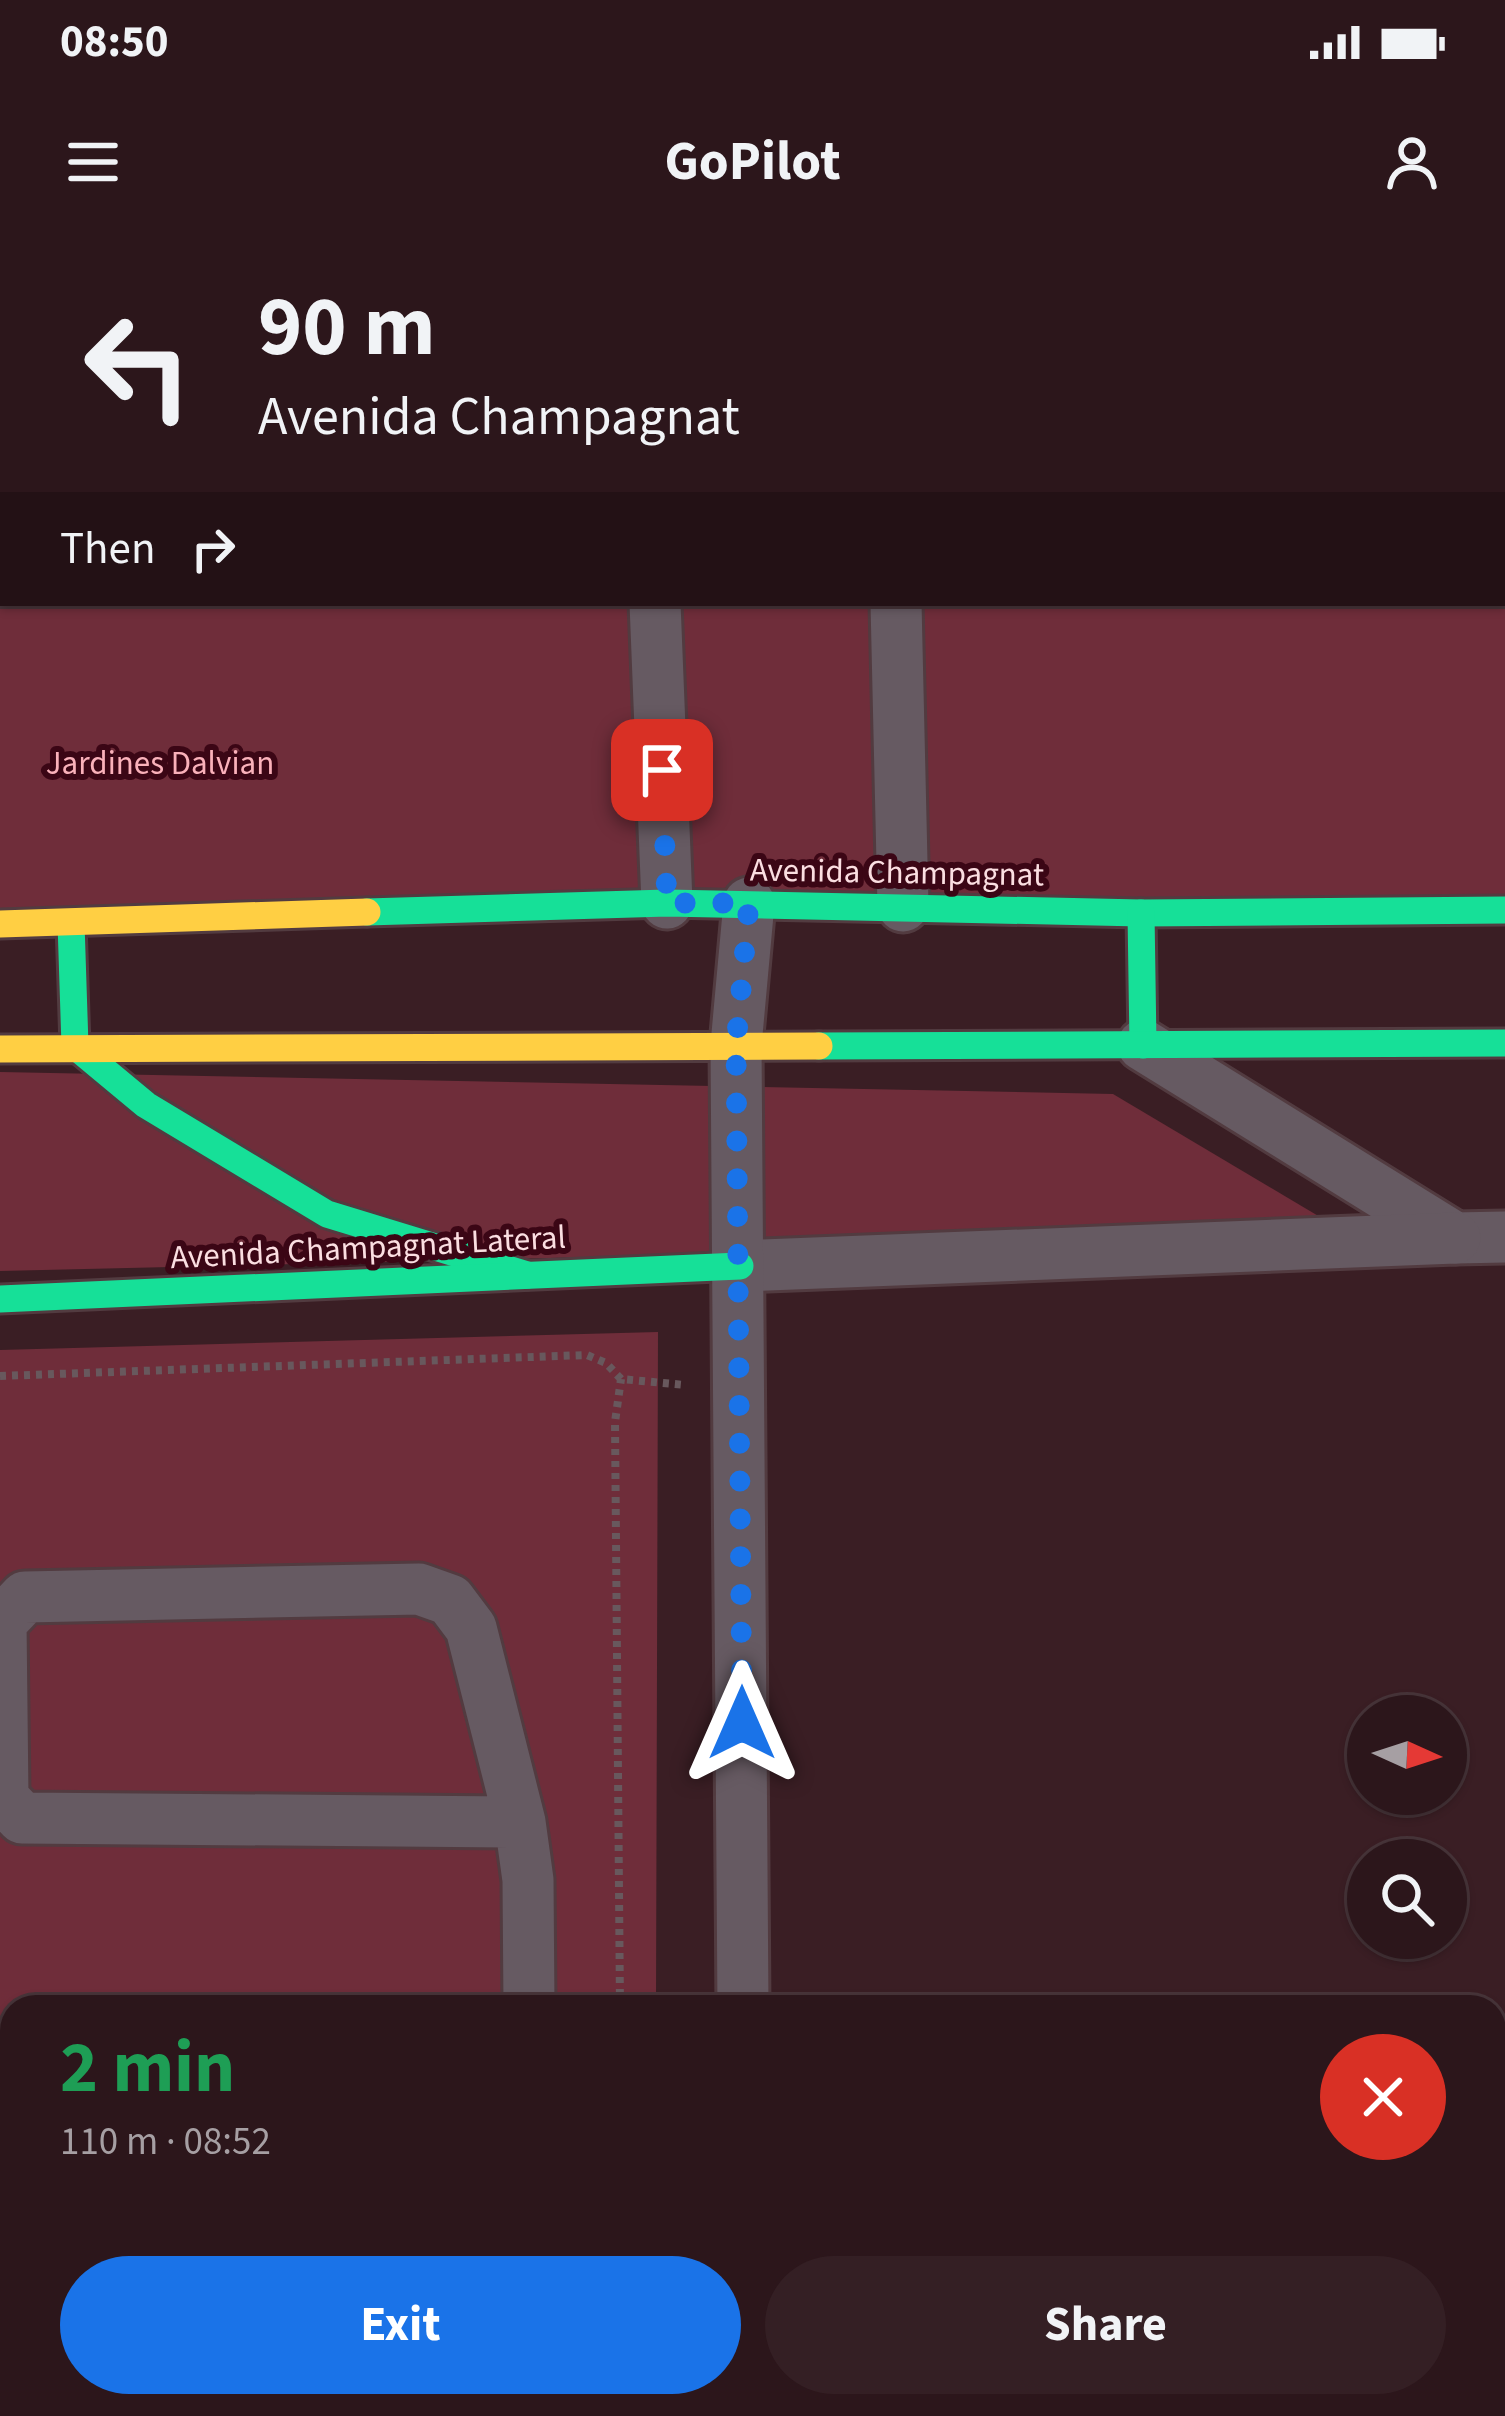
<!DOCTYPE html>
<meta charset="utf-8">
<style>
:root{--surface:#2c161b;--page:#341f24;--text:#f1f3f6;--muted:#a69fa3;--line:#48353a;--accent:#1a73e8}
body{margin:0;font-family:"Source Sans 3",sans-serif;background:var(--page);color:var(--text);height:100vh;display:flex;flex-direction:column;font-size:45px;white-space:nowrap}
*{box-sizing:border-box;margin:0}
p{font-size:39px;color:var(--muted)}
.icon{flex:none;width:66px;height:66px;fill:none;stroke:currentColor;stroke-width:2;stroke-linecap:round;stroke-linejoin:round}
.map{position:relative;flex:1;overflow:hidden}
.drawer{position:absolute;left:0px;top:1755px;width:1506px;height:423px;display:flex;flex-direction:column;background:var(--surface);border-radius:36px 36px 0 0;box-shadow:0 3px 9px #0004,0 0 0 3px var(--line)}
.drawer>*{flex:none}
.top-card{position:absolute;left:0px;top:0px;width:1506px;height:366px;box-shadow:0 3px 9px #0004,0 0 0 3px var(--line);background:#2c161b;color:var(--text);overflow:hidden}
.needle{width:78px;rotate:93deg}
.tools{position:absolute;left:1347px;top:1455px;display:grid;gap:24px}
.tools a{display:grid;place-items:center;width:120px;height:120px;border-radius:50%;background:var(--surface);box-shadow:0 3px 9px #0004,0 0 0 3px var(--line);font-size:60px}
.pin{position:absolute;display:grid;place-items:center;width:102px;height:102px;color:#fff;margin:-51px;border-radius:24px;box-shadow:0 6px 18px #0006}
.me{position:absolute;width:132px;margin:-66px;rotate:0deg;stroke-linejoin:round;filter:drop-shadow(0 0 9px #0008)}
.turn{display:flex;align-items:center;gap:42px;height:252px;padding:0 60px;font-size:54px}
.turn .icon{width:156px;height:156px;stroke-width:2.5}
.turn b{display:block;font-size:84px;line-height:102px}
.then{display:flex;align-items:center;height:114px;padding:0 60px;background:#0003;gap:24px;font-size:45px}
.round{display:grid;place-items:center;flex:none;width:126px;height:126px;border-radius:63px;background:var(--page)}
.head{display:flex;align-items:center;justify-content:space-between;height:204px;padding:0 60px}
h1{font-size:72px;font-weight:700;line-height:90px;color:#1e9e55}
.primary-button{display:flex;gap:24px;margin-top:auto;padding:24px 60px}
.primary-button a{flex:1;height:138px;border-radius:72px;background:var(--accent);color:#fff;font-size:48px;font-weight:700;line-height:138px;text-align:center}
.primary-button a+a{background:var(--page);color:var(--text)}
.status{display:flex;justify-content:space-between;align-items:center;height:84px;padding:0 60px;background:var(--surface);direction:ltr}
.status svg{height:33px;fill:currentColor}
header{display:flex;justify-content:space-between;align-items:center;height:156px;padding:0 60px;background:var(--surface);font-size:54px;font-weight:700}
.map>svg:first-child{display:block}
</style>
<div class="status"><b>08:50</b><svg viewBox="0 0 49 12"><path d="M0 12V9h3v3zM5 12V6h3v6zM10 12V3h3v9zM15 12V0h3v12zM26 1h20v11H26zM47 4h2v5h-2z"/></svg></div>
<header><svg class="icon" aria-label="menu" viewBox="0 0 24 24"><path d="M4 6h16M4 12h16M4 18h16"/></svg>GoPilot<svg class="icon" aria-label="person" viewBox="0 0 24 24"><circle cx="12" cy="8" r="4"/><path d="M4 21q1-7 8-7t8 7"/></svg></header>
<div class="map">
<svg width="1505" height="2176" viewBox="0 0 1505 2176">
<rect width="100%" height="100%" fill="#3a1e24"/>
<g fill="#6f2d3a">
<path d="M1505,298v372l-1505,14v-369l3,48h1500z"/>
<path d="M0,832l1113,22 244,145 -1357,32z"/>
<path d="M658,1092l-2,675h-644v399h643v10h-655v-1066z"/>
</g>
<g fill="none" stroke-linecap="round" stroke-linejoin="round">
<g stroke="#523b40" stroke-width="57">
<g id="street">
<path d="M675,0v3"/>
<path d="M1297,0l1,3"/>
<path d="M1503,299l2,-1"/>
<path d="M0,315h3"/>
<path d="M655,363l12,300"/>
<path d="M896,363l7,303"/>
<path d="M1143,805l312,193 50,-1"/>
<path d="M740,1026l715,-28"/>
<path d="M520,1582l-498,-4 -19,-20 -2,-176 24,-25 394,-8 31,11 21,28 49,194 8,58 1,127"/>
<path d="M743,1767l-7,-962 13,-142"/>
<path d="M531,2166v10"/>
<path d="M744,2166v10"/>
</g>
</g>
<g stroke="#523b40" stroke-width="33">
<g id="fast">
<path d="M367,672l300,-9 474,10 364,-3"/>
<path d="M1141,673l2,132"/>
<path d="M71,683l4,123 71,59 181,109 200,61"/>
<path d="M819,806l686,-3"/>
<path d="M0,1059l740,-33"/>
</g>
</g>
<g stroke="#523b40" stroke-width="33">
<g id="slow">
<path d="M0,684l367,-12"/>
<path d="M0,809l819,-3"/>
</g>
</g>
<g stroke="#68585d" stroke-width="8" stroke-dasharray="6 6" stroke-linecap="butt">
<path d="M0,1136l587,-21 19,8 15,16 64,6"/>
<path d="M620,1767l-5,-585 6,-43"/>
<path d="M623,2166v10"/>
</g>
<use href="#street" stroke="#665a62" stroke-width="51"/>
<use href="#fast" stroke="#16e098" stroke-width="27"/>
<use href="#slow" stroke="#ffcf43" stroke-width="27"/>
</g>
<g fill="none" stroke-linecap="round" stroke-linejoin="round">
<path stroke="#1a73e8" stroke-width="21" stroke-dasharray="0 37.8" d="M662,530l5,133h82l-13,142 6,678"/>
</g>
<g text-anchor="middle" stroke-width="12" stroke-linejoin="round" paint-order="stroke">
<g font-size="33" fill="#fab1ba" stroke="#3b0615">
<text x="160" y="534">Jardines Dalvian</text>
</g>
<g font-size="33" fill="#fbdee1" stroke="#3b0615">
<text transform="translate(897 631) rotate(1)" y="12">Avenida Champagnat</text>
<text transform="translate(368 1006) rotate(-3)" y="12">Avenida Champagnat Lateral</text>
</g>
</g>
</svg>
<div class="tools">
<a><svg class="needle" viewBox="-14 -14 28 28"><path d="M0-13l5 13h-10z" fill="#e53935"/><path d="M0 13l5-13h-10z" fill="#a69fa3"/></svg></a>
<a><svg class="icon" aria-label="search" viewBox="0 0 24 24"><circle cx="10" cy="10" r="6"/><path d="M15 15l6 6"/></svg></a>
</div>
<div class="pin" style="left:662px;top:530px;background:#d93025"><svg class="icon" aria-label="arrive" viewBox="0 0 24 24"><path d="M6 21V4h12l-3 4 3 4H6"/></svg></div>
<svg class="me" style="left:742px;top:1483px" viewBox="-20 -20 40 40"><path d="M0-17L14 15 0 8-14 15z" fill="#1a73e8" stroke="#fff" stroke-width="4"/></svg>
<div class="top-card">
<div class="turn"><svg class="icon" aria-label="left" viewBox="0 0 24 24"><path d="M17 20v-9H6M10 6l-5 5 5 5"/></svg><div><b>90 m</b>Avenida Champagnat</div></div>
<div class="then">Then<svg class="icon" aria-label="right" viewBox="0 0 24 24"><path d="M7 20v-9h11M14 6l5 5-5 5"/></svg></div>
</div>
<section class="drawer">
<div class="head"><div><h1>2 min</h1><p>110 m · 08:52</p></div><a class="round" style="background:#d93025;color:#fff"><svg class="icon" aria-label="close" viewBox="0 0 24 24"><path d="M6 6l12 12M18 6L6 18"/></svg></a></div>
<div class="primary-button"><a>Exit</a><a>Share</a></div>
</section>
</div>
